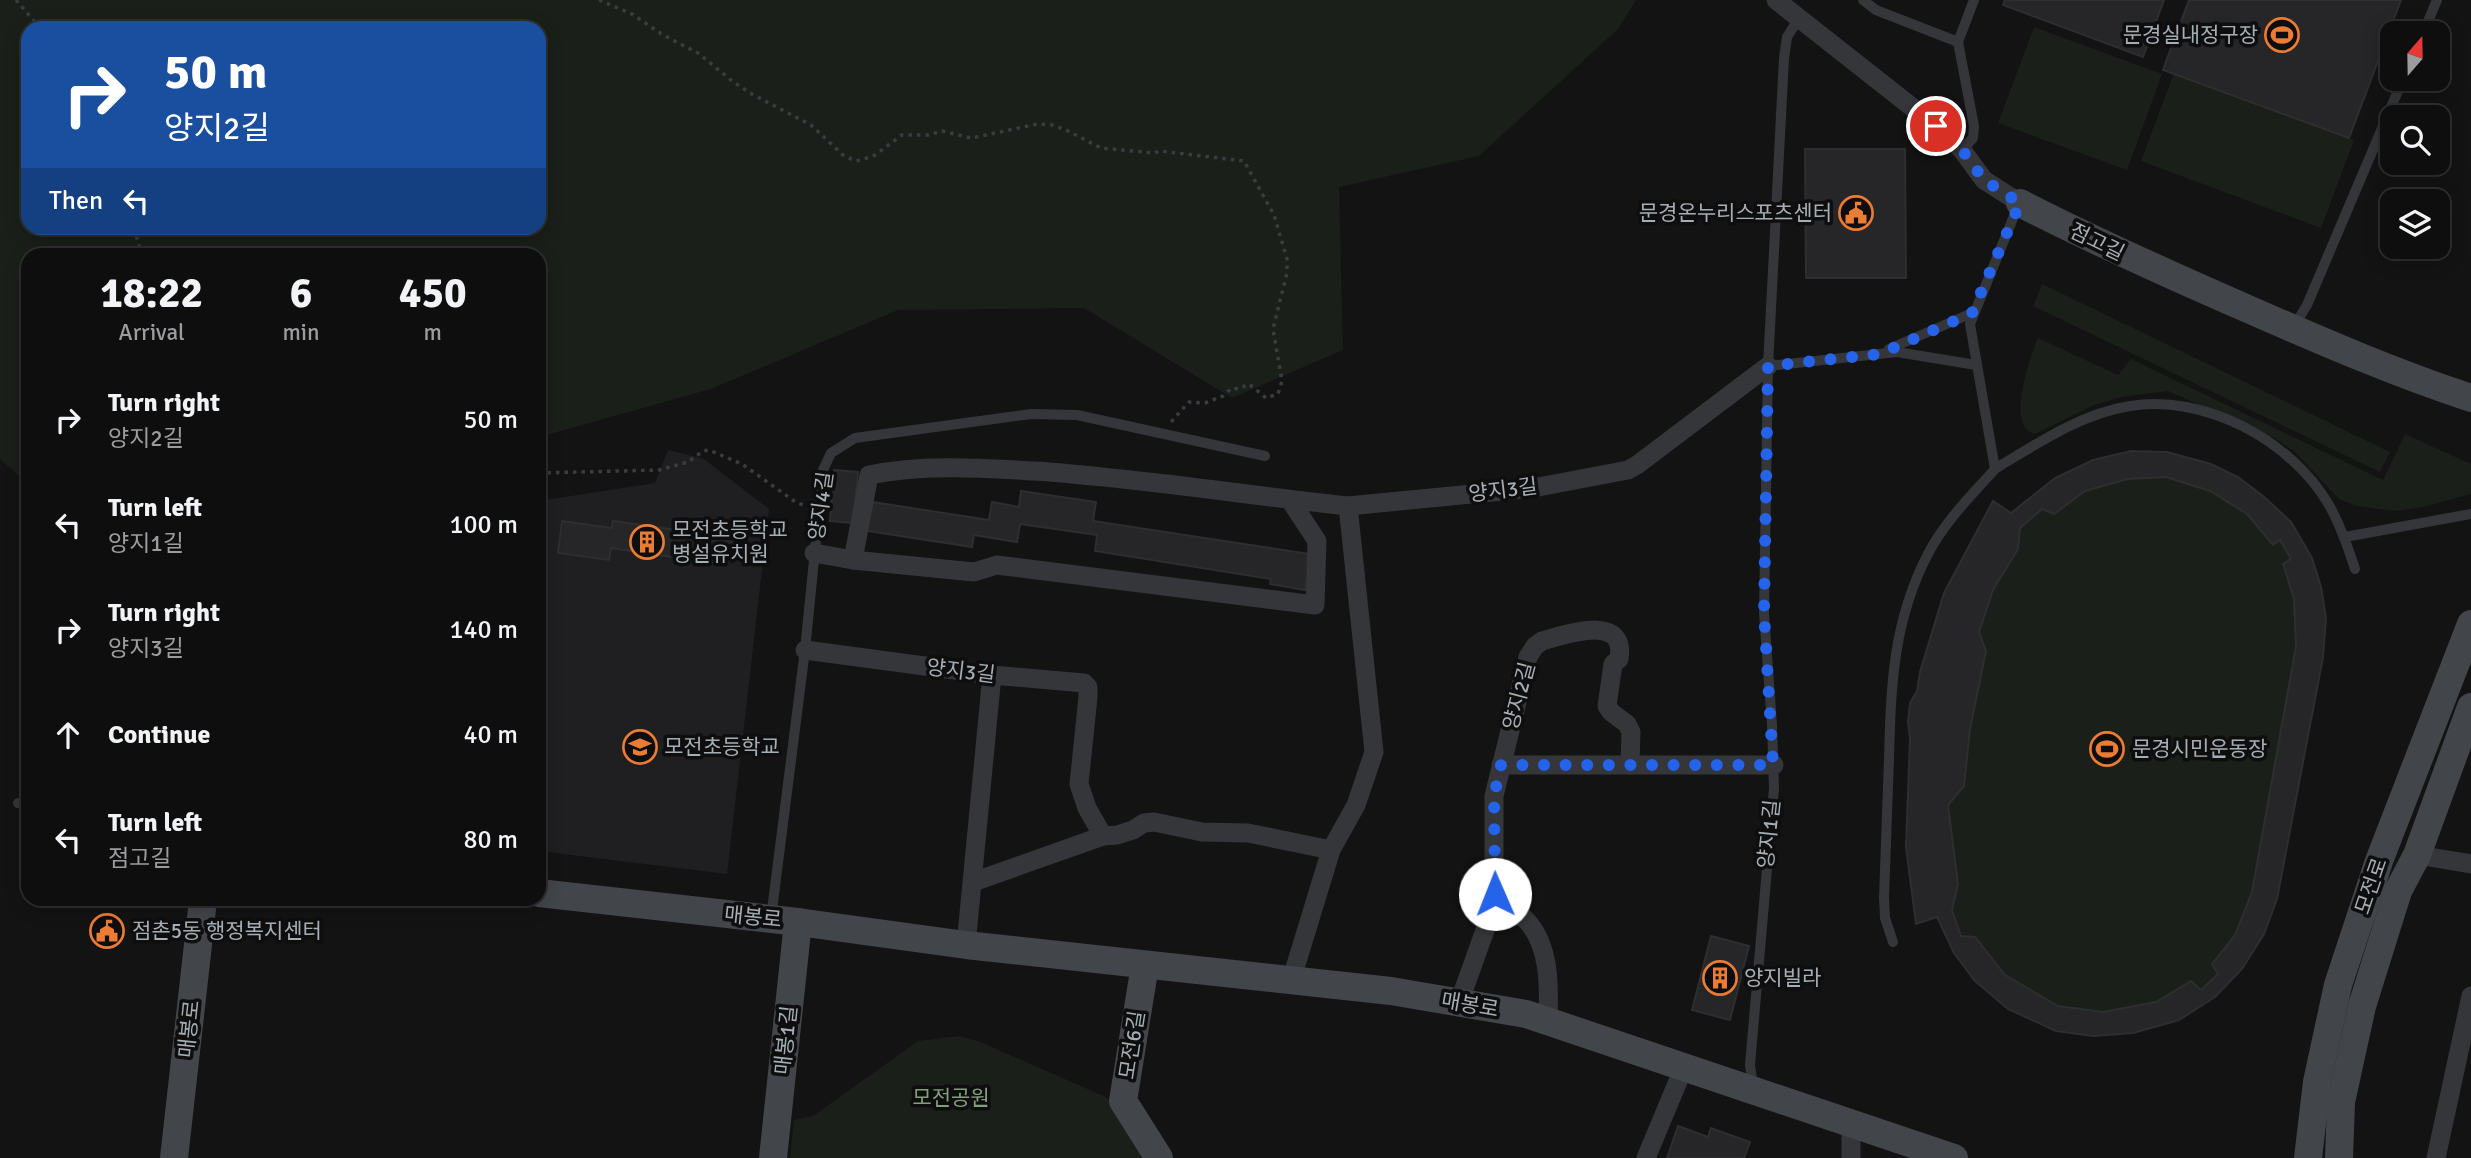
<!DOCTYPE html>
<meta charset="utf-8">
<style>
:root{--surface:#0e0e0f;--page:#171718;--text:#f1f3f6;--muted:#9b9c9e;--line:#2e2e2f}
body{margin:0;font-family:Signika,"Noto Sans KR",sans-serif;background:var(--page);color:var(--text);height:100vh;display:flex;flex-direction:column;font-size:26px;white-space:nowrap}
*{box-sizing:border-box;margin:0}
p{font-size:23px;color:var(--muted)}
.icon{flex:none;width:38px;height:38px;fill:none;stroke:currentColor;stroke-width:2;stroke-linecap:round;stroke-linejoin:round}
.map{position:relative;flex:1;overflow:hidden}
.details{position:absolute;left:21px;top:248px;width:525px;height:658px;display:flex;flex-direction:column;background:var(--surface);border-radius:21px;box-shadow:0 4px 18px #0003,0 0 0 2px var(--line)}
.details>*{flex:none}
.banner{position:absolute;left:21px;top:21px;width:525px;height:214px;border-radius:21px;box-shadow:0 4px 18px #0003,0 0 0 2px var(--line);background:#1a4fa0;color:#fff;overflow:hidden}
.needle{width:46px;rotate:20deg}
.controls{position:absolute;left:2380px;top:21px;display:grid;gap:14px}
.controls a{display:grid;place-items:center;width:70px;height:70px;border-radius:14px;background:var(--surface);box-shadow:0 4px 18px #0003,0 0 0 2px var(--line);font-size:35px}
.pin{position:absolute;display:grid;place-items:center;width:60px;height:60px;color:#fff;margin:-30px;border:4px solid #fff;border-radius:50%;box-shadow:0 2px 7px #0007}
.me{position:absolute;width:77px;margin:-38px;rotate:359deg;stroke-linejoin:round;filter:drop-shadow(0 0 5px #0008)}
.turn{display:flex;align-items:center;gap:24px;height:147px;padding:0 28px;font-size:32px}
.turn .icon{width:91px;height:91px;stroke-width:2.5}
.turn b{display:block;font-size:49px;line-height:60px}
.then{display:flex;align-items:center;height:66px;padding:0 28px;background:#0003;gap:14px;font-size:26px}
.eta{display:flex;justify-content:space-evenly;align-items:center;height:119px;text-align:center}
.eta b{font-size:42px;font-weight:700;line-height:49px}
ul{padding:0;list-style:none}
li{display:flex;align-items:center;gap:21px;height:105px;padding:0 28px}
li div{flex:1}
li b{display:block;font-size:26px}
li em{font-style:normal}
.map>svg:first-child{display:block}
</style>
<div class="map">
<svg width="2471" height="1158" viewBox="0 0 2471 1158">
<rect width="100%" height="100%" fill="#131314"/>
<path fill="#1f1f21" d="M668,450l36,9 65,50 -42,365 -188,-23v-350l116,-18z"/>
<g fill="#1a1f19" fill-rule="evenodd">
<path d="M0,0h1636l-18,29 -139,127 -140,31 4,163 -111,48 -148,-90 -186,2 -187,79 -172,48v-181h-511v228l-28,-25zM28,28h511v200h-511z"/>
<path d="M2034,27l128,47 -35,96 -129,-47z"/>
<path d="M2174,73l180,67 -33,88 -180,-67z"/>
<path d="M2042,284l348,168 -10,20 -347,-166z"/>
<path d="M2038,338l80,37 13,-16 252,121 22,-46 66,30v30l-48,13 -28,4 -39,-5 -17,-7 -44,-47 -19,-13 -108,-48 -46,6 -28,8 -59,29c-30,-6 -5,-77 3,-96z"/>
<path d="M2131,451c27,1 53,3 79,13 63,22 115,88 116,155 0,12 -2,25 -3,38l-46,242 -13,35 -22,35 -27,28 -36,23 -123,11 -48,-22 -33,-28 -21,-28 -17,-36 -21,7 -10,-77 4,-108 -2,-18 2,-18 7,-12 27,-98 49,-92 18,11 44,-34 38,-18z"/>
<path d="M959,1036l19,5 128,56 23,32 16,29h-355l4,-38 19,-4 105,-75z"/>
</g>
<g fill="#262628" stroke="#2d2e30" stroke-width="2" fill-rule="evenodd">
<path d="M2005,0h159l-21,57 -140,-52z"/>
<path d="M2189,0h212l-52,138 -186,-68z"/>
<path d="M1805,149h100l1,129h-100z"/>
<path d="M2131,451l36,1 44,12 27,13 25,19 28,26 21,36 9,29 5,31 -3,39 -46,242 -13,35 -22,35 -27,28 -36,23 -46,13 -40,3 -37,-5 -48,-22 -33,-28 -21,-28 -17,-36 -21,7 -10,-77 4,-108 -2,-18 2,-18 7,-12 3,-19 24,-79 49,-92 18,12 44,-35 38,-18zM2166,477l44,14 37,23 26,31 7,-5 11,19 -8,5 11,35 2,47 -44,246 -17,43 -23,29 6,10 -17,16 -10,-9 -35,21 -53,10 -45,-6 -53,-31 -30,-38 -14,-1 -9,-26 6,-26 -10,-79 16,-19 6,-57 16,-78 -7,-19 14,-42 25,-41 2,-21 22,-19 12,5 31,-23 43,-12z"/>
<path d="M834,470l24,2 -5,51 -23,-2z"/>
<path d="M1021,491l75,11 -3,19 217,33 -5,36 -35,-6 1,-5 -176,-28 2,-16 -77,-11 -3,18 -43,-7 -2,12 -111,-17 5,-29 123,19 3,-18 27,5z"/>
<path d="M562,521l50,7 1,-7 112,16 3,-7 8,2 -3,23 -17,-2 -2,10 -103,-15 -2,12 -51,-7z"/>
<path d="M1711,936l38,10 -19,74 -38,-10z"/>
<path d="M1678,1126l30,11 3,-9 39,14 -6,16h-77z"/>
</g>
<g fill="none" stroke-linecap="round" stroke-linejoin="round">
<g stroke="#3a3d40" stroke-width="3.5" stroke-dasharray="3.5 5" stroke-linecap="butt">
<path d="M16,0l24,28"/>
<path d="M599,0l33,14 31,21 35,18 34,28 18,12 61,32 32,30 12,6 7,-1 13,-5 27,-20h26l14,-4 29,7 67,-14 14,1 14,5 35,18 53,5 6,-2 84,10 30,54 13,44v14l-14,56 9,52 -4,13 -12,4 -17,-14 -11,5 -6,-1 -9,8 -18,7 -16,-1 -18,20"/>
<path d="M134,228l8,28"/>
<path d="M539,473l120,-3 29,-8 15,-11 6,-1 33,14 55,39 10,3"/>
</g>
<g stroke="#343639" stroke-width="10">
<path d="M1863,0l13,10 82,32"/>
<path d="M2423,33l14,-33"/>
<path d="M1962,150l11,-12 1,-12 -16,-84 16,-42"/>
<path d="M2018,206l-48,118 25,145c43,-26 85,-55 135,-63 75,-12 161,34 199,99 12,21 19,42 26,64"/>
<path d="M2293,328l14,-23 96,-226"/>
<path d="M1889,349l83,-36"/>
<path d="M1768,366l129,-14 79,13"/>
<path d="M2345,537l126,-23"/>
<path d="M18,803l10,1"/>
<path d="M771,918l34,-268 18,-180 8,-17 24,-15 176,-24 46,1 188,41"/>
<path d="M1893,942l-8,-24 -1,-20c2,-47 3,-93 5,-139 2,-75 4,-139 40,-207 17,-32 43,-57 66,-83"/>
<path d="M1753,1086l-3,-21 24,-277 -2,-63 -8,-112 4,-247 16,-308 3,-21 12,-19"/>
</g>
<g stroke="#343639" stroke-width="19">
<path d="M1776,0l160,126 26,24 22,30 36,23"/>
<path d="M1290,500l27,41 -2,64 -318,-40 -23,7 -121,-12 16,-85c55,-11 110,-7 166,-4 105,7 208,24 313,35"/>
<path d="M814,553l39,7"/>
<path d="M805,650l187,25 92,8 4,4v10l-9,87 8,24 16,28 14,-1 16,-5 11,-7 10,-1 48,10 46,1 83,17"/>
<path d="M1501,765h129"/>
<path d="M2417,855l54,9"/>
<path d="M973,882l130,-46"/>
<path d="M1494,897c11,7 24,14 32,23 25,26 23,69 22,102"/>
<path d="M966,945l26,-270"/>
<path d="M1291,981l40,-131 25,-45 18,-53 -26,-246 185,-18 95,-18 9,-5 131,-99"/>
<path d="M1459,1003l35,-98v-109l34,-139 7,-11 7,-5c23,-6 85,-29 77,18l-6,5 -6,42 4,6 16,12 4,8 -1,33h144"/>
<path d="M1851,1123v35"/>
<path d="M1646,1158l38,-91"/>
<path d="M2436,1158l35,-162"/>
</g>
<g stroke="#424549" stroke-width="28">
<path d="M2020,203c74,38 150,72 228,106 73,32 147,64 223,89"/>
<path d="M539,893l259,29 168,23 425,46 135,23 428,144"/>
<path d="M1145,965l-22,136 36,57"/>
<path d="M174,1158l29,-258"/>
<path d="M773,1158l25,-236"/>
<path d="M2308,1158l9,-76 21,-97 41,-124 92,-237"/>
<path d="M2339,1158l2,-56 21,-96 36,-115 19,-36 54,-148"/>
</g>
</g>
<g fill="none" stroke-linecap="round" stroke-linejoin="round">
<path stroke="#2563eb" stroke-width="12" stroke-dasharray="0 21.6" d="M1495,894l-1,-98 7,-31h272l-9,-152 4,-247 112,-12 92,-41 48,-110 -36,-23 -22,-30 -26,-24"/>
</g>
<defs>
<g id="stadium-ring" transform="scale(1.75)"><circle r="9.5" fill="#0e0e0f" stroke="#eb7c34" stroke-width="1.5"/><path d="M0-5a6.5 5 0 1 0 0 10a6.5 5 0 1 0 0-10ZM-3.5-1.8h7v3.6h-7Z" fill="#eb7c34"/></g>
<g id="civic-ring" transform="scale(1.75)"><circle r="9.5" fill="#0e0e0f" stroke="#eb7c34" stroke-width="1.5"/><path d="M-.6-6.5H3V-4.5H.6V-3L4-1V1h2V6H-6V1h2V-1L-.6-3ZM-1.2 2.5V6h2.4V2.5Z" fill="#eb7c34"/></g>
<g id="building-ring" transform="scale(1.75)"><circle r="9.5" fill="#0e0e0f" stroke="#eb7c34" stroke-width="1.5"/><path d="M-4-6H4V6H1V3H-1V6H-4ZM-2.5-4.3h1.7v1.8h-1.7ZM.8-4.3h1.7v1.8H.8ZM-2.5-1h1.7V.8h-1.7ZM.8-1h1.7V.8H.8Z" fill="#eb7c34"/></g>
<g id="school-ring" transform="scale(1.75)"><circle r="9.5" fill="#0e0e0f" stroke="#eb7c34" stroke-width="1.5"/><path d="M0-5L7-2L0 1L-7-2ZM-4 1L0 2.5L4 1V4Q0 6-4 4Z" fill="#eb7c34"/></g>
</defs>
<g fill-rule="evenodd">
<use href="#stadium-ring" x="2282" y="35"/>
<use href="#civic-ring" x="1856" y="213"/>
<use href="#building-ring" x="647" y="542"/>
<use href="#school-ring" x="640" y="747"/>
<use href="#stadium-ring" x="2107" y="749"/>
<use href="#civic-ring" x="107" y="931"/>
<use href="#building-ring" x="1720" y="978"/>
</g>
<g text-anchor="middle" stroke-width="7" stroke-linejoin="round" paint-order="stroke">
<g font-size="21" fill="#a5aeb4" stroke="#0e0e0f" text-anchor="start">
<text x="2258" y="42" text-anchor="end">문경실내정구장</text>
<text x="1832" y="220" text-anchor="end">문경온누리스포츠센터</text>
<text x="672" y="537">모전초등학교<tspan x="672" dy="24">병설유치원</tspan></text>
<text x="664" y="754">모전초등학교</text>
<text x="2132" y="756">문경시민운동장</text>
<text x="132" y="938">점촌5동 행정복지센터</text>
<text x="1744" y="985">양지빌라</text>
</g>
<g font-size="21" fill="#a5aeb4" stroke="#0e0e0f">
<text transform="translate(2097 242) rotate(26)" y="7">점고길</text>
<text transform="translate(1503 490) rotate(-7)" y="7">양지3길</text>
<text transform="translate(821 506) rotate(-82)" y="7">양지4길</text>
<text transform="translate(961 671) rotate(7)" y="7">양지3길</text>
<text transform="translate(1519 696) rotate(-75)" y="7">양지2길</text>
<text transform="translate(1769 834) rotate(-84)" y="7">양지1길</text>
<text transform="translate(2371 886) rotate(-71)" y="7">모전로</text>
<text transform="translate(753 917) rotate(6)" y="7">매봉로</text>
<text transform="translate(1470 1005) rotate(10)" y="7">매봉로</text>
<text transform="translate(189 1029) rotate(-84)" y="7">매봉로</text>
<text transform="translate(786 1040) rotate(-84)" y="7">매봉1길</text>
<text transform="translate(1132 1045) rotate(-81)" y="7">모전6길</text>
</g>
<g font-size="21" fill="#839f7c" stroke="#0e0e0f">
<text x="951" y="1105">모전공원</text>
</g>
</g>
</svg>
<div class="controls">
<a><svg class="needle" viewBox="-14 -14 28 28"><path d="M0-13l5 13h-10z" fill="#e53935"/><path d="M0 13l5-13h-10z" fill="#9b9c9e"/></svg></a>
<a><svg class="icon" aria-label="search" viewBox="0 0 24 24"><circle cx="10" cy="10" r="6"/><path d="M15 15l6 6"/></svg></a>
<a><svg class="icon" aria-label="layers" viewBox="0 0 24 24"><path d="M12 4l9 5-9 5-9-5zM3 14l9 5 9-5"/></svg></a>
</div>
<div class="pin" style="left:1936px;top:126px;background:#d93025"><svg class="icon" aria-label="arrive" viewBox="0 0 24 24"><path d="M6 21V4h12l-3 4 3 4H6"/></svg></div>
<svg class="me" style="left:1495px;top:894px" viewBox="-20 -20 40 40"><circle r="19" fill="#fff"/><path d="M0-13L10 11 0 6-10 11z" fill="#2563eb"/></svg>
<div class="banner">
<div class="turn"><svg class="icon" aria-label="right" viewBox="0 0 24 24"><path d="M7 20v-9h11M14 6l5 5-5 5"/></svg><div><b>50 m</b>양지2길</div></div>
<div class="then">Then<svg class="icon" aria-label="left" viewBox="0 0 24 24"><path d="M17 20v-9H6M10 6l-5 5 5 5"/></svg></div>
</div>
<section class="details">
<div class="eta">
<div><b>18:22</b><p>Arrival</p></div>
<div><b>6</b><p>min</p></div>
<div><b>450</b><p>m</p></div>
</div>
<ul>
<li><svg class="icon" aria-label="right" viewBox="0 0 24 24"><path d="M7 20v-9h11M14 6l5 5-5 5"/></svg><div><b>Turn right</b><p>양지2길</p></div><em>50 m</em></li>
<li><svg class="icon" aria-label="left" viewBox="0 0 24 24"><path d="M17 20v-9H6M10 6l-5 5 5 5"/></svg><div><b>Turn left</b><p>양지1길</p></div><em>100 m</em></li>
<li><svg class="icon" aria-label="right" viewBox="0 0 24 24"><path d="M7 20v-9h11M14 6l5 5-5 5"/></svg><div><b>Turn right</b><p>양지3길</p></div><em>140 m</em></li>
<li><svg class="icon" aria-label="ahead" viewBox="0 0 24 24"><path d="M12 20V5M6 11l6-6 6 6"/></svg><div><b>Continue</b></div><em>40 m</em></li>
<li><svg class="icon" aria-label="left" viewBox="0 0 24 24"><path d="M17 20v-9H6M10 6l-5 5 5 5"/></svg><div><b>Turn left</b><p>점고길</p></div><em>80 m</em></li>
</ul>
</section>
</div>
